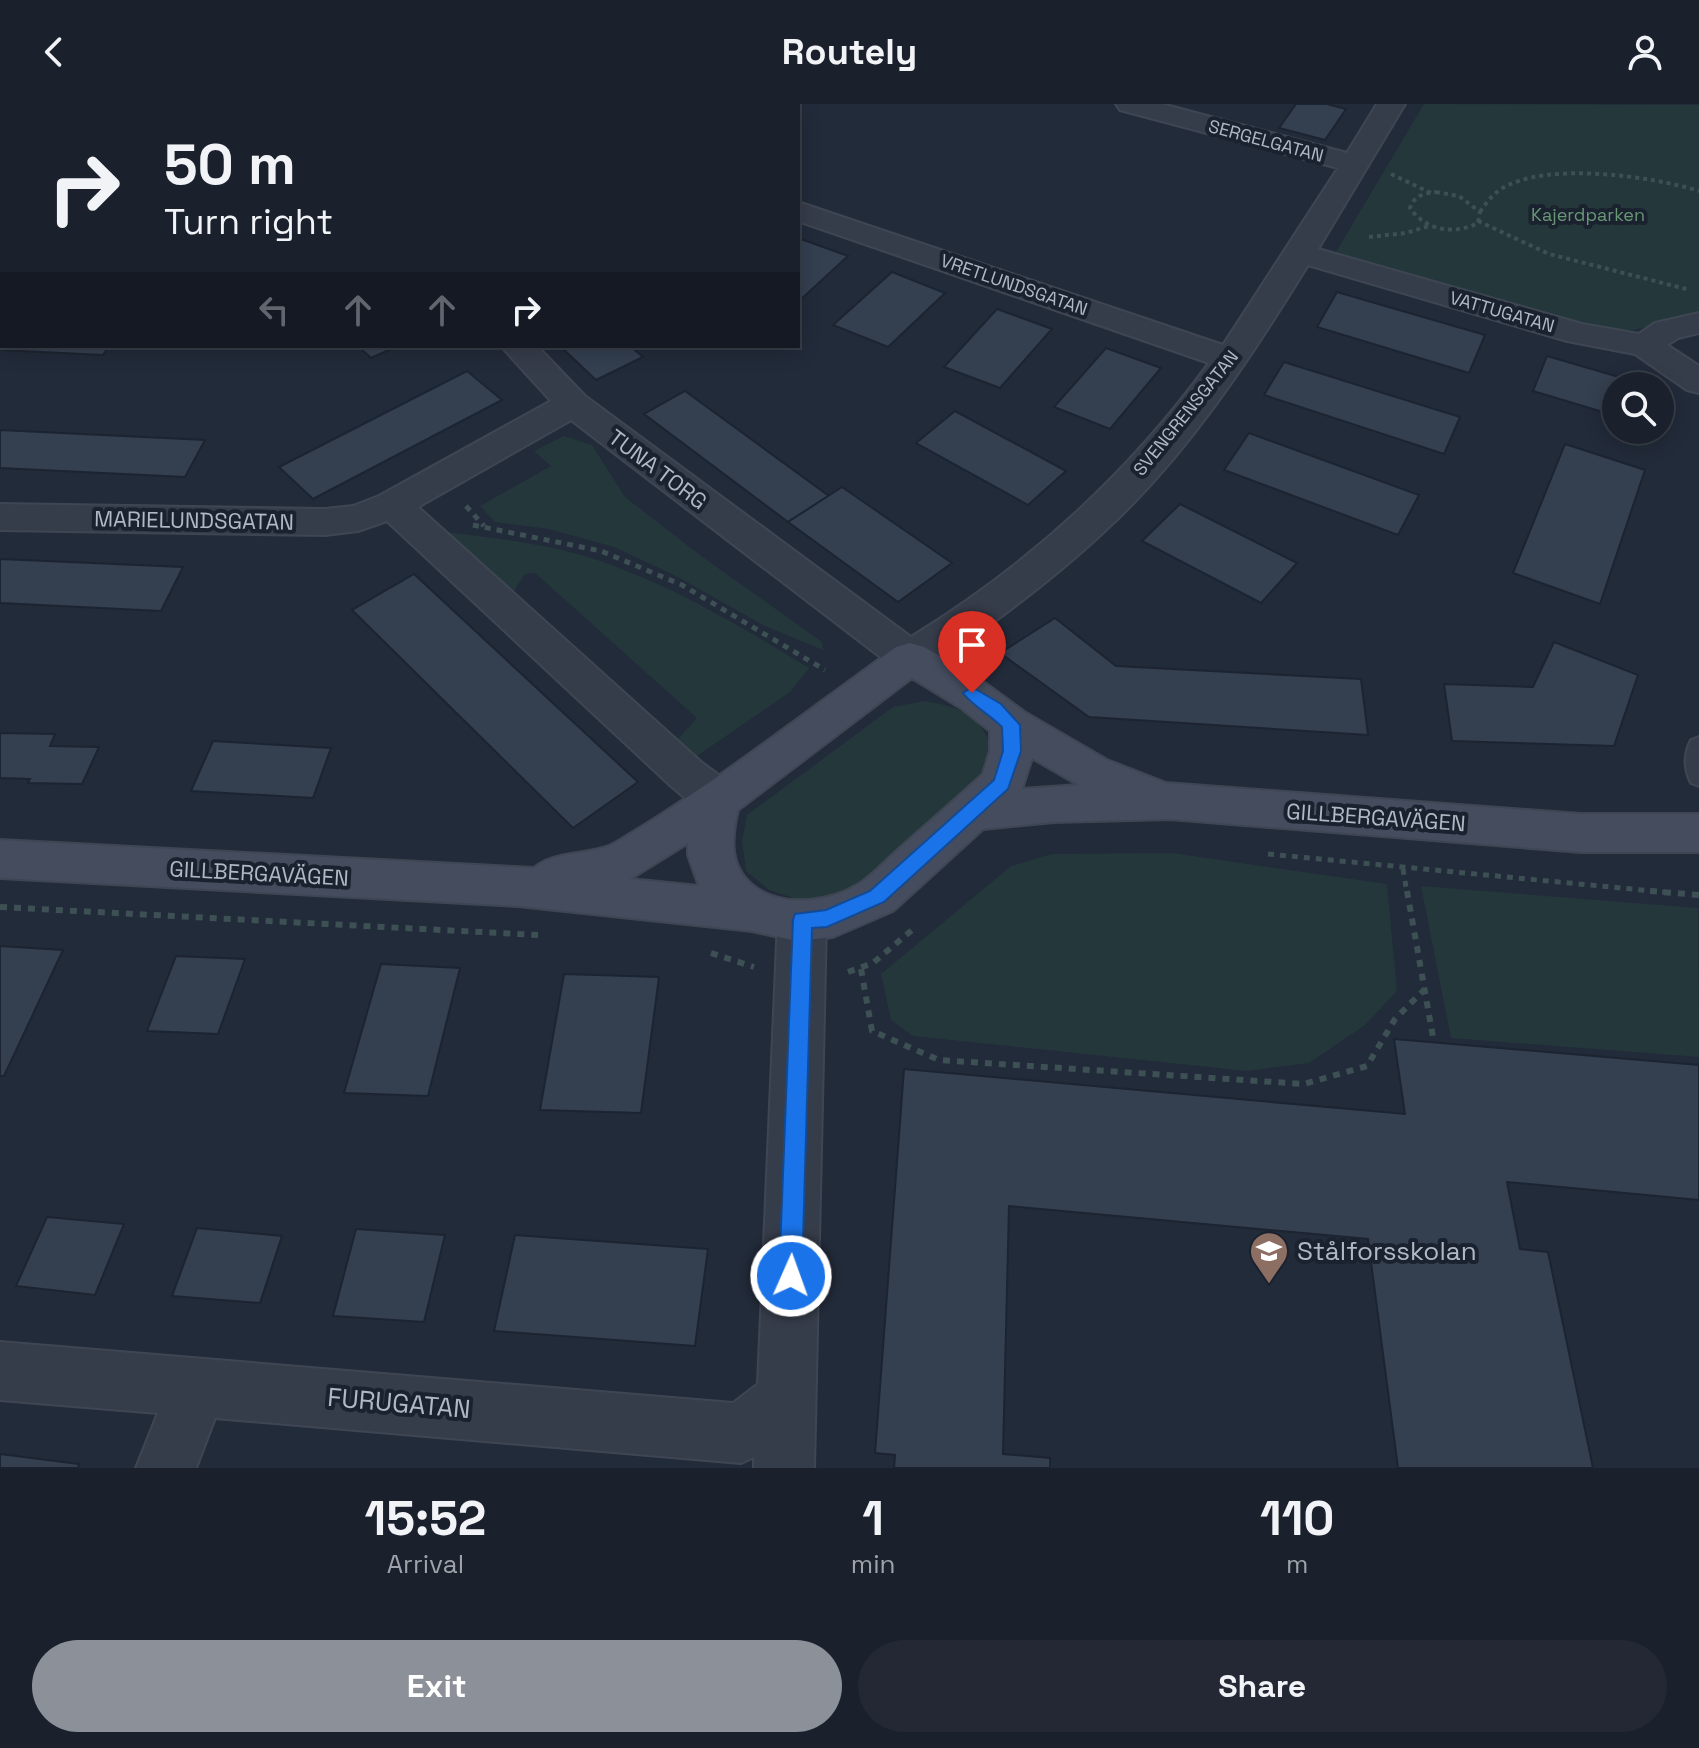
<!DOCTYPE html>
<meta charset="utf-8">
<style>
:root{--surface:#1a202c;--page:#232834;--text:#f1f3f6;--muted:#9fa3a9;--line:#383e48;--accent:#8c9099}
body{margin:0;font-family:"Space Grotesk",sans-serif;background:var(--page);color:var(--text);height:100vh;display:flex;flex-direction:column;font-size:30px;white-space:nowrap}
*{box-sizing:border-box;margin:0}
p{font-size:26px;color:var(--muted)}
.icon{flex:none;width:44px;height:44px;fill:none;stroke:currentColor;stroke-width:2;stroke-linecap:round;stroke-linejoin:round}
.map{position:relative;height:1364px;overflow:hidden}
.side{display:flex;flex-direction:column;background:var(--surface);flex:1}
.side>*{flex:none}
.banner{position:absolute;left:0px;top:0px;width:800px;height:244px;box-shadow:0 4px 20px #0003,0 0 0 2px var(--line);background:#1a202c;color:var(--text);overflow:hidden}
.tools{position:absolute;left:1602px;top:268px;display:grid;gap:16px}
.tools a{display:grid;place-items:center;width:72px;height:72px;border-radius:50%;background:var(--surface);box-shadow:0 4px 20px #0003,0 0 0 2px var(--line);font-size:40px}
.pin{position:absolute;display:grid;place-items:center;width:68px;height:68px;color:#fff;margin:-82px -34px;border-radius:50% 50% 50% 0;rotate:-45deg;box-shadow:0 0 8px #0007}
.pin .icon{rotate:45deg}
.me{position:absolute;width:88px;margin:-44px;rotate:2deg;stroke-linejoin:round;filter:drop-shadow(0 0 6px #0008)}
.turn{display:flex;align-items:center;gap:28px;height:168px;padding:0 32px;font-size:36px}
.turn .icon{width:104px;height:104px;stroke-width:2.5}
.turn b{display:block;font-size:56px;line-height:68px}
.lanes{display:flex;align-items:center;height:76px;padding:0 32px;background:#0003;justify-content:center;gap:40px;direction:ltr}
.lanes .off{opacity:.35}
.eta{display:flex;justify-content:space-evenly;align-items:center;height:136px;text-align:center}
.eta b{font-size:48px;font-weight:600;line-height:56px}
.button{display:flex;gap:16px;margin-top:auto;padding:16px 32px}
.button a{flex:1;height:92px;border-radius:48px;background:var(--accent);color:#fff;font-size:32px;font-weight:600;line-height:92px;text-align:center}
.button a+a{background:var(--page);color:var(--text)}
header{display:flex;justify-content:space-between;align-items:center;height:104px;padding:0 32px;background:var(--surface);font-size:36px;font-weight:600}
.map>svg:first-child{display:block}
</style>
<header><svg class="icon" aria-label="back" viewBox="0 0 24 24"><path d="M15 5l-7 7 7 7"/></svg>Routely<svg class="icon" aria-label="person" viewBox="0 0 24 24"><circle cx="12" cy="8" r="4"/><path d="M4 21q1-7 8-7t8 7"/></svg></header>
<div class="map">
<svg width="1699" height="1364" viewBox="0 0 1699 1364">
<rect width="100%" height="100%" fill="#222b3a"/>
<g fill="#24373b">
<path d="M1424,0l275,1v211l-66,14 -52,-2 -248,-71z"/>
<path d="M564,332l28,9 33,52 79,61 118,84 1,8 -58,-24 -89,-50 -62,-29 -65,-18 -54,-7 -15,-16 71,-40 -17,-15z"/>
<path d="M446,428c58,7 118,14 173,36 67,25 129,63 190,100l-19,24 -96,66 -18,-17 21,-23 -162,-145 -10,1 -13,20z"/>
<path d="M924,597c38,6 56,13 70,52l-13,30 -122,101 -32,12 -28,4 -30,-10 -23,-19 -4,-30 5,-26 146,-108z"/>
<path d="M1172,749l215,31 10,107 -32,34 -56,38 -62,8 -334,-35 -22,-16 -10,-46 130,-108 41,-12z"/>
<path d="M1421,782l277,22 1,149 -248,-19z"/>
</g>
<g fill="#343f50" stroke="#1d2431" stroke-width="2">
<path d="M331,0h80l-84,2z"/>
<path d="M1296,0h31l19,5 -21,31 -46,-12z"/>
<path d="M798,134l50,18 -50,46z"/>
<path d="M892,168l53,21 -57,54 -55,-22z"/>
<path d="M1337,188l148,43 -16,38 -152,-46z"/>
<path d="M997,205l55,20 -52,59 -56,-21z"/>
<path d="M0,212l2,30h107l-6,9 -103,-5z"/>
<path d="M358,242h40l-27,12z"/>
<path d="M560,242h70l13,11 -47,23z"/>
<path d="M1106,244l55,20 -51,61 -56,-22z"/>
<path d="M1547,252l103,30h-34v30l-83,-25z"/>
<path d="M1284,258l176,55 -16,37 -180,-59z"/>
<path d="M467,267l35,29 -189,99 -34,-32z"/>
<path d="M685,287l144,105 -41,26 -144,-108z"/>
<path d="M955,307l111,60 -38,34 -112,-62z"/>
<path d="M0,326l205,10 -20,37 -185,-9z"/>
<path d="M1249,329l170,62 -21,40 -174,-65z"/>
<path d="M1565,340l80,26 -45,134 -87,-31z"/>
<path d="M842,383l110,76 -54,39 -110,-80z"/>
<path d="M1180,400l117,59 -36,40 -119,-62z"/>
<path d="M0,455l183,8 -22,44 -161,-8z"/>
<path d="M414,470l224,208 -65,46 -221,-218z"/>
<path d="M1055,514l61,48 245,13 7,56 -279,-18 -89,-64z"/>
<path d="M1554,538l84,33 -24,71 -162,-5 -8,-57 89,3z"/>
<path d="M0,629l55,1 -5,12 49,1 -17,37 -54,-1 2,-4 -30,-1z"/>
<path d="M213,637l118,7 -18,50 -122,-7z"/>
<path d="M0,842l63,4 -59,126h-4z"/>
<path d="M176,852l69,3 -27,75 -71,-3z"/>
<path d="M381,860l79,4 -32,128 -84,-3z"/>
<path d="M564,870l95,3 -18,136 -101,-3z"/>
<path d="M1394,935l305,26v135l-192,-18 13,67 28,3 45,216h-195l-30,-229 -359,-33 -6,248 47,4v10h-156l1,-13 -20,-2 29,-384 501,45z"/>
<path d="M47,1113l77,7 -29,71 -79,-9z"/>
<path d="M197,1124l85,8 -22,67 -88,-7z"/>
<path d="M356,1125l89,6 -21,87 -91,-6z"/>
<path d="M515,1131l193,14 -13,97 -201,-15z"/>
<path d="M0,1350l79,10 -1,4h-78z"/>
</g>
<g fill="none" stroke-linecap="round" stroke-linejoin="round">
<g stroke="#3f4653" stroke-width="4">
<path id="lane" d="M1699,633v49l-8,-3c-7,-14 -7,-29 0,-43z"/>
</g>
<g stroke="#3f4653" stroke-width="4">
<g id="street">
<path d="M198,0h29l2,2h-29z"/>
<path d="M1116,0h46l185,49 30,-49h28l-87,145 264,75 57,10 16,-11 44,-10v20l-21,5 -11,7 32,21v27l-12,-3 -52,-36 -68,-13 -259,-76c-47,76 -95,150 -154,216 -51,57 -113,107 -174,151 -24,17 -54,46 -84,37l-325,-249 -153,87 283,255 34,25 6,13 -6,13c-28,9 -43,-10 -64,-27l-284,-265 -29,10 -33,4 -325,-5v-26l325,5 28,-3 26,-10 172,-95 -50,-55h36l48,50 326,241c116,-71 218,-164 298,-274l-411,-142v-19l425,143 115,-177 -218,-58z"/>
<path d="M802,796l17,6 7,14 -12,548h-60v-11l-13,6 -526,-45 -19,50h-60l22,-55 -158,-13v-58l733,61 25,-19 20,-464 7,-14z"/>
</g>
</g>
<g stroke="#3f4653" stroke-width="4">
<path id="secondary" d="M910,539l14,4 53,30 49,36 81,47 59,23 415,31h118v38h-118l-411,-33 -116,3 -71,7 -90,82 -60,26 -36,4 -45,-10 -234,-25 -518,-28v-38l534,28c20,-18 58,-12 81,-25 98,-58 188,-129 281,-196zM912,574l49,30 29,23v20l-7,23c-27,25 -55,49 -82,73 -14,12 -27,27 -42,37 -29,18 -75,24 -104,3 -26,-19 -24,-48 -17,-77zM1032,654l45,26 2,1 -57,4zM688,739v12l11,31 -69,-7z"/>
</g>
<g stroke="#3d5053" stroke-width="4" stroke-dasharray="4 4" stroke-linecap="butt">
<path d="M1391,70l40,19"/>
<path d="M1436,88l23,4 21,16 -2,11c-24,12 -52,8 -68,-15 4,-12 14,-15 26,-16z"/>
<path d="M1480,108c6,-9 12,-17 21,-23 44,-28 151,-13 198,2"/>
<path d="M1478,117l71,33 141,36"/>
<path d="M1369,133l37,-4 23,-7"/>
</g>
<g stroke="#3d5053" stroke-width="5" stroke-dasharray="6 6" stroke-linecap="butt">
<path d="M466,402l18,20"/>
<path d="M473,421l128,26 81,34 143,85"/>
<path d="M1268,750l405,39"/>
<path d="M1403,765l4,24"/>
</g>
<g stroke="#3d5053" stroke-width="6" stroke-dasharray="7 7" stroke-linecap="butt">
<path d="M1407,787l26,146"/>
<path d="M1650,787l49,4"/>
<path d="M0,803l538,28"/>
<path d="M711,849l43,14"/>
<path d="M861,865l11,62 67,29 365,24 63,-18 28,-47 30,-30"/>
<path d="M848,868l25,-9 39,-33"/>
</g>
<use href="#lane" fill="#363d4a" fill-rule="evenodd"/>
<use href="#street" fill="#363d4a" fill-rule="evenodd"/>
<use href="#secondary" fill="#444c5d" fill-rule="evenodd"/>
</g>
<path fill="#1a73e8" stroke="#114b97" stroke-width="2" d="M972,583l29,17 19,21 1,26 -13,38 -124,113 -57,25 -15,1 -10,348 -3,8 -8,4 -8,-4 -4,-8 14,-356 2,-6 31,-4 44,-19 124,-111 9,-29 -1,-24c-12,-12 -29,-21 -39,-34z"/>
<defs>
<g id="school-pin" transform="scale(2)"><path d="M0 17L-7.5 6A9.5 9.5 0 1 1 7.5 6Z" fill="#8d6e63" stroke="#1b222f"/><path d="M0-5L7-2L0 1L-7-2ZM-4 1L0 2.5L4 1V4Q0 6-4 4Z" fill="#fff"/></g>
</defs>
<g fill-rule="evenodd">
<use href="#school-pin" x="1269" y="1147"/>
</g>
<g text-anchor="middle" stroke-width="8" stroke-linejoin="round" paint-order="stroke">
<g font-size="18" fill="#b0b8c6" stroke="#1b222f">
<text transform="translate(1266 37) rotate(15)" y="6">SERGELGATAN</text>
<text transform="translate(1014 181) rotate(19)" y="6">VRETLUNDSGATAN</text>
<text transform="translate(1502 208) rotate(16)" y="6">VATTUGATAN</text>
<text transform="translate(1186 309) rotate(-51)" y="6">SVENGRENSGATAN</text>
</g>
<g font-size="18" fill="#689775" stroke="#1b222f">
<text x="1588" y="117">Kajerdparken</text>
</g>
<g font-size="22" fill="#b0b8c6" stroke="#1b222f">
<text transform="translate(658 365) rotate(37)" y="8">TUNA TORG</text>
<text transform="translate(194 416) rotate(1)" y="8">MARIELUNDSGATAN</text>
<text transform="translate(1376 713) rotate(4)" y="8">GILLBERGAVÄGEN</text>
<text transform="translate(259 769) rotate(3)" y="8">GILLBERGAVÄGEN</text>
</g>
<g font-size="26" fill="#b0b8c6" stroke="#1b222f" text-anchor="start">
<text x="1297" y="1156">Stålforsskolan</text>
</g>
<g font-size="26" fill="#b0b8c6" stroke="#1b222f">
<text transform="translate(399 1299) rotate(5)" y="9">FURUGATAN</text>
</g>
</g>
</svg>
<div class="tools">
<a><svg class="icon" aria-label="search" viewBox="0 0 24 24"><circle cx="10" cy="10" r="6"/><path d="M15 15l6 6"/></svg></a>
</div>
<div class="pin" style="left:972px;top:589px;background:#d93025"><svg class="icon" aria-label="arrive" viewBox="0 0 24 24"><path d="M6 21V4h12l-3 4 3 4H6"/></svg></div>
<svg class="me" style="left:791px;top:1172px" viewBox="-20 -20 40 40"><circle r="17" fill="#1a73e8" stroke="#fff" stroke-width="3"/><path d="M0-11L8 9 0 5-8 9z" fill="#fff"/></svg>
<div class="banner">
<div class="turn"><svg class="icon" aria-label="right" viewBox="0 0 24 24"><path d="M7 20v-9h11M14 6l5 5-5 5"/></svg><div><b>50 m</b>Turn right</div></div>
<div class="lanes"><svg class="icon off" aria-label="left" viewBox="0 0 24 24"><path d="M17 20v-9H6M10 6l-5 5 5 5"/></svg><svg class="icon off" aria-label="ahead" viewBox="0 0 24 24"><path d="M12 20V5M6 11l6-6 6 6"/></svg><svg class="icon off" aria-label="ahead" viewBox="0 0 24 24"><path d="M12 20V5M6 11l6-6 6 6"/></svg><svg class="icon" aria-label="right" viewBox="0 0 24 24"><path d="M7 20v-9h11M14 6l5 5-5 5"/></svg></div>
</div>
</div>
<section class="side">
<div class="eta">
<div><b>15:52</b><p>Arrival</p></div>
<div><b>1</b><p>min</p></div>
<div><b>110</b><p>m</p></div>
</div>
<div class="button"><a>Exit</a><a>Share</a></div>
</section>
